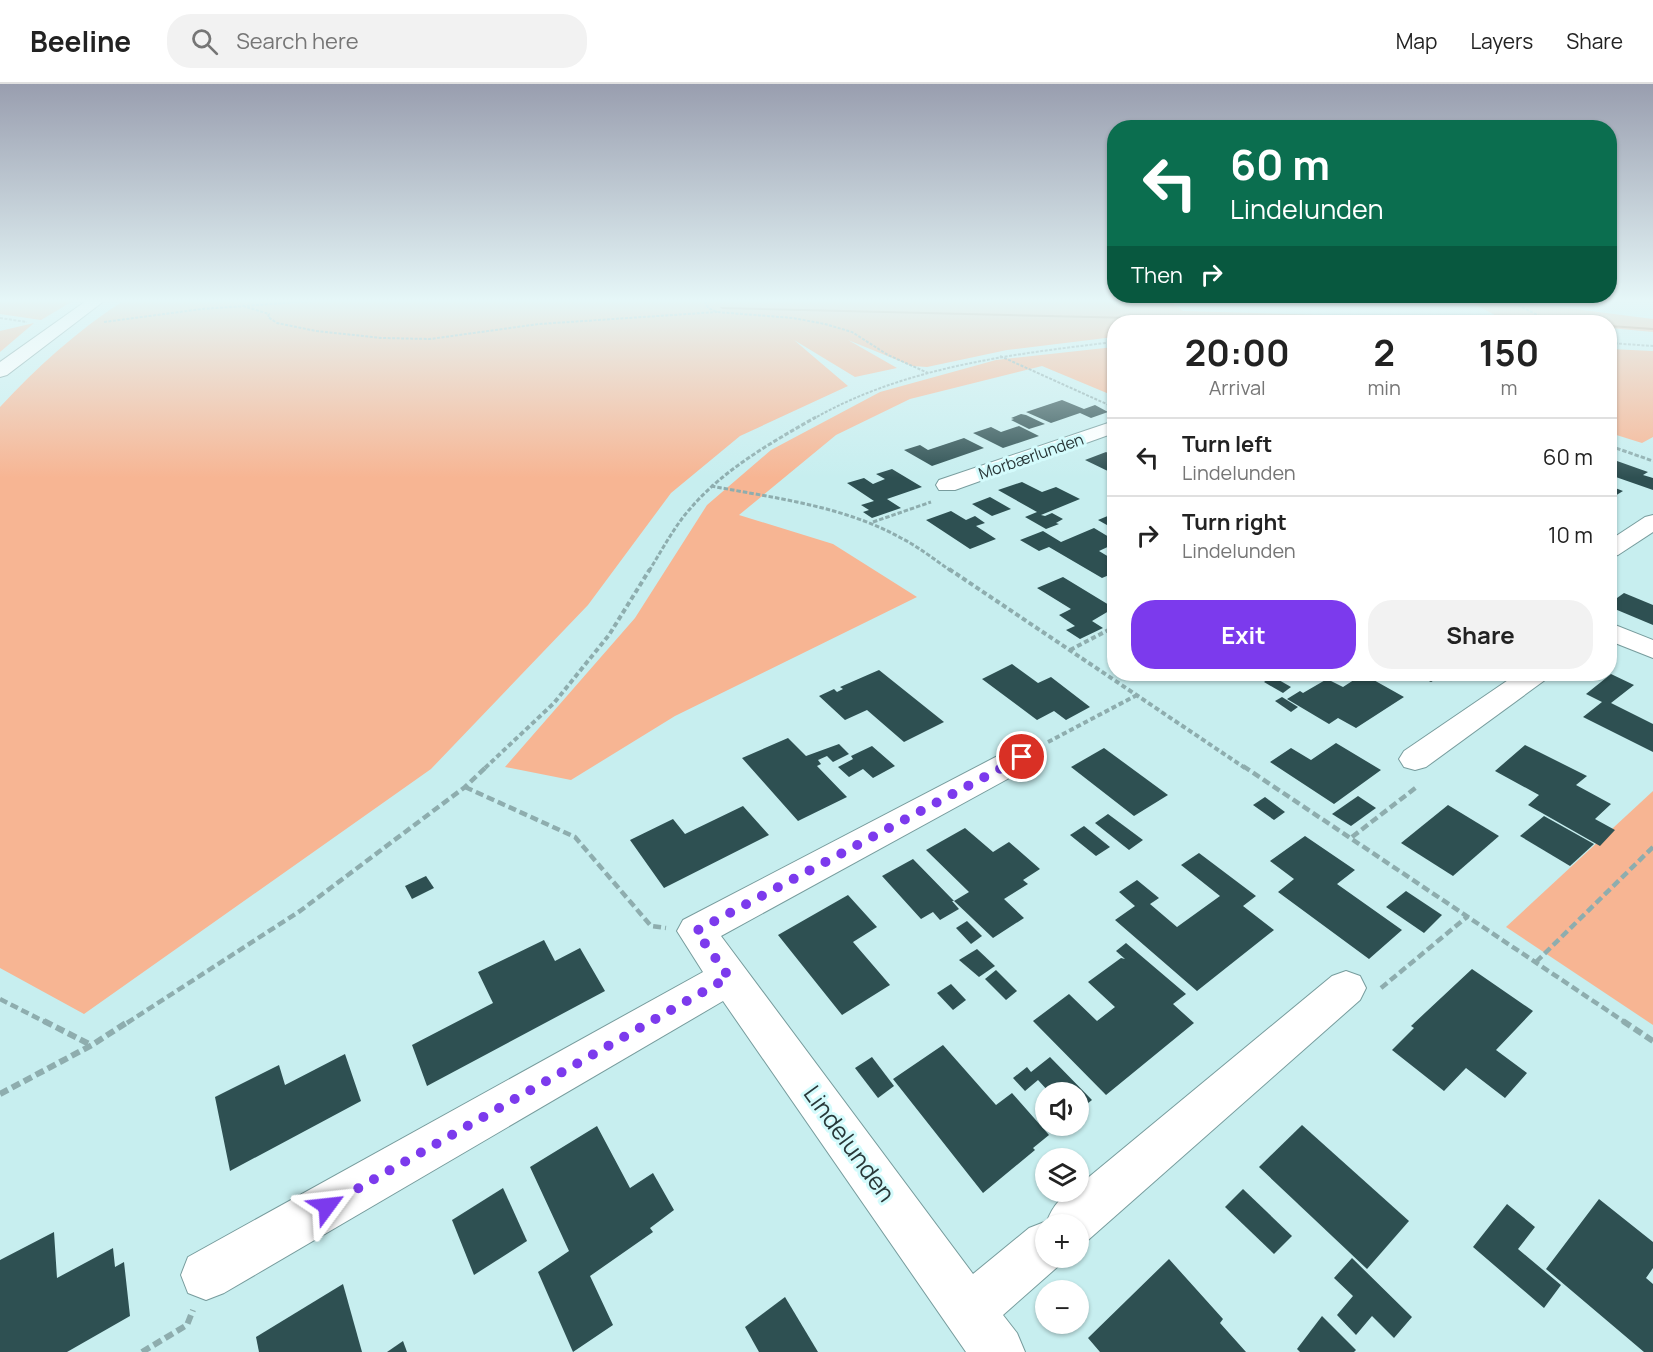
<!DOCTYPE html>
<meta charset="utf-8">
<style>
:root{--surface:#fff;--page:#f2f2f2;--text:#222;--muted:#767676;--line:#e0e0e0;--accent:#7c3aed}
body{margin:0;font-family:Manrope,sans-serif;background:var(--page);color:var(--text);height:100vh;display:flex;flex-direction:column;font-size:22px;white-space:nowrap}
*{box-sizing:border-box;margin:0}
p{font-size:20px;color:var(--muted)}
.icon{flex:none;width:33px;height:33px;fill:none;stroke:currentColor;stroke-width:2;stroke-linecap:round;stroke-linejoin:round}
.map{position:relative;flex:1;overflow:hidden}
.drawer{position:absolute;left:1107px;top:231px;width:510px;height:366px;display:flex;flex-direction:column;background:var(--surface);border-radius:24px;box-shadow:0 2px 4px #0004}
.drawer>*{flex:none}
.top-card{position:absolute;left:1107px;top:36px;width:510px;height:183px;border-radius:24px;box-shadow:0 2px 4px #0004;background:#0b6e4f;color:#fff;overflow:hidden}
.controls{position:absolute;left:1035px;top:998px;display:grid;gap:12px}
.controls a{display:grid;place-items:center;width:54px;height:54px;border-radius:50%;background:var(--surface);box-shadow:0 2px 4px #0004;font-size:30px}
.pin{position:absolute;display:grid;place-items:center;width:51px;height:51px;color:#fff;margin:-26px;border:3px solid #fff;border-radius:50%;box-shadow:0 2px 6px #0007}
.me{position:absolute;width:66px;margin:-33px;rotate:60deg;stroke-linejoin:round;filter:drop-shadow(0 0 4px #0008)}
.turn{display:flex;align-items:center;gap:21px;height:126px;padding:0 24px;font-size:27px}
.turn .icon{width:78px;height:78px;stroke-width:2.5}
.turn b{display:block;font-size:42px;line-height:51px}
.then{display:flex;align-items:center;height:57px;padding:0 24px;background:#0003;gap:12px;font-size:22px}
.eta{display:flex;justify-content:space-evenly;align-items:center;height:102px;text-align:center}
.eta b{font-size:36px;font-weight:700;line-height:42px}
.primary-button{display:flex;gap:12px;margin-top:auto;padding:12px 24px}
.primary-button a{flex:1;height:69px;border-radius:24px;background:var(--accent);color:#fff;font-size:24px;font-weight:700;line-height:69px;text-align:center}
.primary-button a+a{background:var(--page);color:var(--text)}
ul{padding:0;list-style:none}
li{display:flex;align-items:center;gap:18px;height:78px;padding:0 24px;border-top:2px solid var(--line)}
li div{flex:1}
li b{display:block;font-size:22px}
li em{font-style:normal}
header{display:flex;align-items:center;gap:36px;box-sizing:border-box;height:84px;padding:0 30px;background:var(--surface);border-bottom:2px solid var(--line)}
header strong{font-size:28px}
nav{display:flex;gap:33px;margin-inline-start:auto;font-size:21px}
.search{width:420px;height:54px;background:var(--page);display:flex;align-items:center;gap:15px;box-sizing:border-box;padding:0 21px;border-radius:24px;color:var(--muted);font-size:22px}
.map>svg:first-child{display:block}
</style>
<header>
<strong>Beeline</strong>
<div class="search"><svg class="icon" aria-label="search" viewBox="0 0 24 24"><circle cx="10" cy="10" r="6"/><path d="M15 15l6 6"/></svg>Search here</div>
<nav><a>Map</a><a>Layers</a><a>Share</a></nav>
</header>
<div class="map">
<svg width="1653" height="1268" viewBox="0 0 1653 1268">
<rect width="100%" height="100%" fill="#c7eeef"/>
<g fill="#f7b593">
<path d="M0,217h73l-32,19 -41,-6z"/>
<path d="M123,217h1047l13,10 321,9 -35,-19h44l140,18v13l-43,-4v-6h-496v15l-107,13 -80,17 -15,-1 -64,-26 49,28 -42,9 -61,-37 54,46 -108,50 -69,57 -83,112 -157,164 -347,245 -84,-46v-561c37,-40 77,-76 123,-106z"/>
<path d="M34,239l-34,29v-21z"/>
<path d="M1114,263v49l-72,-30 -132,33 -74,36 -97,80 94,29 84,53 -242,119 -104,64 -66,-13 130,-149 72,-113 64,-55 109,-58 116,-32z"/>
<path d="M1610,265l43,2v86l-11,6 -32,-10z"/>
<path d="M1653,707v234l-147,-98z"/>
</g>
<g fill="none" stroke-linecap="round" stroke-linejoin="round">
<g fill="#c27e5a" fill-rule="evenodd">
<path d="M720,223l455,11 16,-3 184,6 2,1h-29l-157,-5 -16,3 -453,-11z"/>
<path d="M1610,241l43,3v2l-43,-3z"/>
</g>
</g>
<g fill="#2e5052">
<path d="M1062,316l22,9 11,-4 13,7 -17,6 -11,-5 -29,10 -25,-11z"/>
<path d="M1021,330l5,1 19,9 -16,5 -18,-9 3,-1 -3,-1z"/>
<path d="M1019,342l20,10 -36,12 -30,-15 18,-6 10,5z"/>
<path d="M964,354l20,10 -52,18 -28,-16 16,-5 8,5z"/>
<path d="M1106,368l8,4v18l-29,-14z"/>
<path d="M1617,377l31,11 -5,3 10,3v12l-43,-15v-10z"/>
<path d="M892,385l30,18 -35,12 14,9 -29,10 -9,-6 6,-2 -8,-5 13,-4 -27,-18 17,-5 9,6 12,-5 -9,-5z"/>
<path d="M1610,397l5,2 -5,3 13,5 -13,8z"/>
<path d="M1022,398l20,10 14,-5 24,12 -39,16 4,1 7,-3 11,6 -7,4 3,1 -13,5 -21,-12 12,-5 -39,-22z"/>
<path d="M990,413l21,12 -19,7 -20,-12z"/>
<path d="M951,427l15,9 9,-4 10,7 -9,3 20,13 -26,10 -44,-29z"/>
<path d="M1110,431l4,2v12l-16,-9z"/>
<path d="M1094,444l20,12v4l-15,7 15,9v13l-12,5 -53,-31 -10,4 -19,-11 23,-9 18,11z"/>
<path d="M1063,493l51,31 -22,13 11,7 -23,11 -14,-9 9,-4 -16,-11 12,-6 -34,-21z"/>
<path d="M1624,509l29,12v20l-43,-18v-4z"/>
<path d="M1012,580l26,19 13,-6 39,30 -24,13 -12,-9 -17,9 -55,-41z"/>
<path d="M879,586l65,52 -40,20 -37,-32 -22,10 -26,-24 15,-7 3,3 6,-3 -3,-2z"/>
<path d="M1363,590l41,23 -48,31 -18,-10 -9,6 -42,-25 13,-8 3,2 24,-14 16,8z"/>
<path d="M1414,590h31l-14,8z"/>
<path d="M1611,590l23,11 -23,18 42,21v28l-70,-35 19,-15 -16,-8z"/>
<path d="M1272,592l19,11 -8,6 -19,-11z"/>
<path d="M1282,613l16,10 -7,5 -16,-11z"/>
<path d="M788,654l18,18 33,-12 10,10 -16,8 -6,-6 -9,4 3,4 -4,2 30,31 -49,24 -56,-63z"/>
<path d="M1336,659l45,27 -47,34 -64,-42 21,-14 20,12z"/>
<path d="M1525,661l62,31 -11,9 35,19 -16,15 20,11 -15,16 -72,-41 11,-10 -44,-24z"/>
<path d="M872,662l23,20 -22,12 -10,-9 -14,8 -11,-10 15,-8 -2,-3z"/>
<path d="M1104,664l64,47 -34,21 -63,-49z"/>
<path d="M1358,712l18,12 -25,18 -19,-12z"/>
<path d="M1265,713l20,15 -11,8 -21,-15z"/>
<path d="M1448,721l51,31 -46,40 -52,-33z"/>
<path d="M743,722l26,29 -105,53 -34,-48 43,-21 12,15z"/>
<path d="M1108,730l35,26 -14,10 -34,-27z"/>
<path d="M1544,732l50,28 -24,22 -50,-30z"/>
<path d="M1084,742l26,21 -14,9 -26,-21z"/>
<path d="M965,744l28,24 16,-10 31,27 -17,11 5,4 -24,15 20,19 -31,20 -39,-37 15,-9 -43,-42z"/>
<path d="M1305,752l50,34 -18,14 65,46 -33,29 -91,-67 16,-13 -24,-18z"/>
<path d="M1199,769l57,43 -13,10 31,24 -77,61 -82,-71 20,-14 -16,-14 18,-12 22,18 -9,6 27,23 43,-31 -39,-31z"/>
<path d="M913,775l41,42h-2l7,8 -19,11 -7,-8 -12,7 -39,-43z"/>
<path d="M426,792l8,12 -22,11 -7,-13z"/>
<path d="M1406,807l36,24 -18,18 -38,-26z"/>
<path d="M848,811l29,32 -24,15 37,43 -48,30 -64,-80z"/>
<path d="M967,837l15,15 -11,8 -15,-16z"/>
<path d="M544,856l11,21 25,-13 25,43 -178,95 -15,-41 81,-42 -15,-31z"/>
<path d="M1126,859l60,51 -13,10 21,19 -88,72 -73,-74 36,-27 28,27 18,-14 -27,-25 33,-24 4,1 -9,-8z"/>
<path d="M977,865l18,17 -16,11 -20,-17z"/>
<path d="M1472,885l61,42 -37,39 31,23 -22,25 -39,-30 -22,23 -52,-41 22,-22 -3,-2z"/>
<path d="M996,886l21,21 -11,9 -21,-21z"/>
<path d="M951,900l15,16 -13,10 -16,-17z"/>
<path d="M943,961l53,60 16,-12 37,42 -16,13 2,2 -52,43 -90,-114z"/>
<path d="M345,970l16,47 -131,70 -15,-74 64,-32 6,20z"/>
<path d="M872,973l22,29 -16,12 -23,-30z"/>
<path d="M1050,973l42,43 -14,11v-19h-29l-11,-12 -13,11 -12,-13 14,-11 4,5z"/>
<path d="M1302,1041l107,96 -42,48 -108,-102z"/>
<path d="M597,1042l33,62 23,-15 21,37 -24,18 3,4 -63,44 23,49 -40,27 -35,-80 31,-21 -39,-84z"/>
<path d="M503,1104l24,53 -53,34 -22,-55z"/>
<path d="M1243,1105l49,47 -18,18 -49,-47z"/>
<path d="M1599,1115l54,43v26l-7,10 7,6v68h-9l-98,-83z"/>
<path d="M1507,1120l28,23 -17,22 43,36 -17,23 -71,-61z"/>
<path d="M54,1148l3,46 56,-30 2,19 9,-5 6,54 -63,36h-67v-92z"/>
<path d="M1352,1174l60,59 -18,21 -22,-22 -16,19 -19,-20 16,-19 -19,-18z"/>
<path d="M1169,1175l54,60 -3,4 26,29h-146l-12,-14z"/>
<path d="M343,1200l19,68h-103l-3,-15z"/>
<path d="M785,1213l33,55h-59l-14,-25z"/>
<path d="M1322,1232l34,34 -2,2h-54l-3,-3z"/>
<path d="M403,1257l4,11h-20z"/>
</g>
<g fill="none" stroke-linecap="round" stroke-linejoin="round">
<g stroke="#779c9d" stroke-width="2">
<g id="minor">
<path d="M1114,337v12l-159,57h-16l-3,-5 3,-5z"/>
<path d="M1653,431v17l-35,23 -8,2v-17l35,-23z"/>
<path d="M1610,539l43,17v18l-43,-17z"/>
<path d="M1517,590h32l-4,6 -119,87 -11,3 -11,-3 -5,-8 5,-8z"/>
<path d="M1022,662l11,3 5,8 -5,8 -312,171 252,338 56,-46 18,-7c5,-13 16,-30 31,-30v-5l254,-210 14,-5 14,5 6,12 -6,12 -273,241 -9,4v-21h-32v33h20l-3,5 -60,53 14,18 8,19h-59l-243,-351 -499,292 -18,7 -18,-7 -7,-18 7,-18 515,-285 -26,-41 6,-11 328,-171z"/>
</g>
</g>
<g stroke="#779c9d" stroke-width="2">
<path id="tertiary" d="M86,217h18l-97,74 -7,2v-15z"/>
</g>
<g stroke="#8eadae" stroke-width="2" stroke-dasharray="3 1.5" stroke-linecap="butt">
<path d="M705,217l3,7 9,4 76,6 32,6 27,8 36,23 40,18"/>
<path d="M1510,217l41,21"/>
<path d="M243,222l26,8 -1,3 9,6 39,8 66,7 48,1 109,-15 178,-12"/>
<path d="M0,234l27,4"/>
<path d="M104,238l98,-13 110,-8"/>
<path d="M1610,259l43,3"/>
<path d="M1000,272l111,50"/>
<path d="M813,335c91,-52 199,-65 301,-77"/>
</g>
<g stroke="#8eadae" stroke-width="3" stroke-dasharray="4.5 2" stroke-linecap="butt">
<path d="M1610,362l43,15"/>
<path d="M711,402c63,12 133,20 190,52 18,9 34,22 50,33"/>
<path d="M873,438l58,-20"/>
<path d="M649,487c11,-18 22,-38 35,-55 35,-44 83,-71 132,-99"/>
</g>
<g stroke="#8eadae" stroke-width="4" stroke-dasharray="5 3" stroke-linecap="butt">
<path d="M949,485l296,199"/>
<path d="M1070,566l44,-23"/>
<path d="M1048,658l89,-47"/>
<path d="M485,684l69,-65 55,-68 41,-66"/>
</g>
<g stroke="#8eadae" stroke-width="4.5" stroke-dasharray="8 4" stroke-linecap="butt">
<path d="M1243,682l383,257"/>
<path d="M465,703l110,50 76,89 15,2"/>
<path d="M1352,753l66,-51"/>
<path d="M1536,878l117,-115"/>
<path d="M1381,904l87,-72"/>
<path d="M0,915l47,24"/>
<path d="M127,939l173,-112 165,-124 22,-21"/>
</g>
<g stroke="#8eadae" stroke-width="6" stroke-dasharray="9 4.5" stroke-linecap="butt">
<path d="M44,937l47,24"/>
<path d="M1623,937l30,20"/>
<path d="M0,1010l92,-49 37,-24"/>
<path d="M142,1268l45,-27 6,-15"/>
</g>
<use href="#minor" fill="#fff" fill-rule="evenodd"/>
<use href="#tertiary" fill="#fff" fill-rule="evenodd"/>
</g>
<linearGradient id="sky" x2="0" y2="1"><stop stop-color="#999eaf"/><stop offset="0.55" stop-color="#e6f7f8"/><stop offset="1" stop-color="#e6f7f8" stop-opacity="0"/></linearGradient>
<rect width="1653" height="394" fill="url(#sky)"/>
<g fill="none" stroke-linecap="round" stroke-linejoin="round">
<path stroke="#7c3aed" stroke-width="10" stroke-dasharray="0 18" d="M327,1122l402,-229 -33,-46 326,-174"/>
</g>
<g text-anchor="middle" stroke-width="6" stroke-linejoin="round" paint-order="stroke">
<g font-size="16" fill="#293839" stroke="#d4fbfc">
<text transform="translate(1031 372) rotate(-19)" y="6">Morbærlunden</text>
</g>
<g font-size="24" fill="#293839" stroke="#d4fbfc">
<text transform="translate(849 1060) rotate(54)" y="8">Lindelunden</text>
</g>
</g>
</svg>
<div class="controls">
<a><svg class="icon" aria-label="sound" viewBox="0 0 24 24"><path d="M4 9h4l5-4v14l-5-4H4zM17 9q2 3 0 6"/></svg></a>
<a><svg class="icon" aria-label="layers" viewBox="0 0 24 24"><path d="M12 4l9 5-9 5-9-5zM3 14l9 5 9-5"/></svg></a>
<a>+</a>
<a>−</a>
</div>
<div class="pin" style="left:1022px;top:673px;background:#d93025"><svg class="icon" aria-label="arrive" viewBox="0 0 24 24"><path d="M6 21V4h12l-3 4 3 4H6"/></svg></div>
<svg class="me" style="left:327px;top:1122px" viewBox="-20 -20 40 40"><path d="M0-17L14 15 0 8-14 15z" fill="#7c3aed" stroke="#fff" stroke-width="4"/></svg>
<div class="top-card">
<div class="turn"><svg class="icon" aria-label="left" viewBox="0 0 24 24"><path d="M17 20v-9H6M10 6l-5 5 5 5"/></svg><div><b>60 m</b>Lindelunden</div></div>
<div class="then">Then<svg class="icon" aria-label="right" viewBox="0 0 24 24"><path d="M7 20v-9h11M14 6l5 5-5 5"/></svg></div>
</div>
<section class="drawer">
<div class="eta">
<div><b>20:00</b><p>Arrival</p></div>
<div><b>2</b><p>min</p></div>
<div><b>150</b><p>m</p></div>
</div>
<ul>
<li><svg class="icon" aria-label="left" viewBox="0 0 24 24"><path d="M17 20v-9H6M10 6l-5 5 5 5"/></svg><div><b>Turn left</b><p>Lindelunden</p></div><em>60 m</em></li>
<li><svg class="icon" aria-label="right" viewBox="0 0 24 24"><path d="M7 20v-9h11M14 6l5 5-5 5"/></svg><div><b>Turn right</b><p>Lindelunden</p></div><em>10 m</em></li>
</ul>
<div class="primary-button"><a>Exit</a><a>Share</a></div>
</section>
</div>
